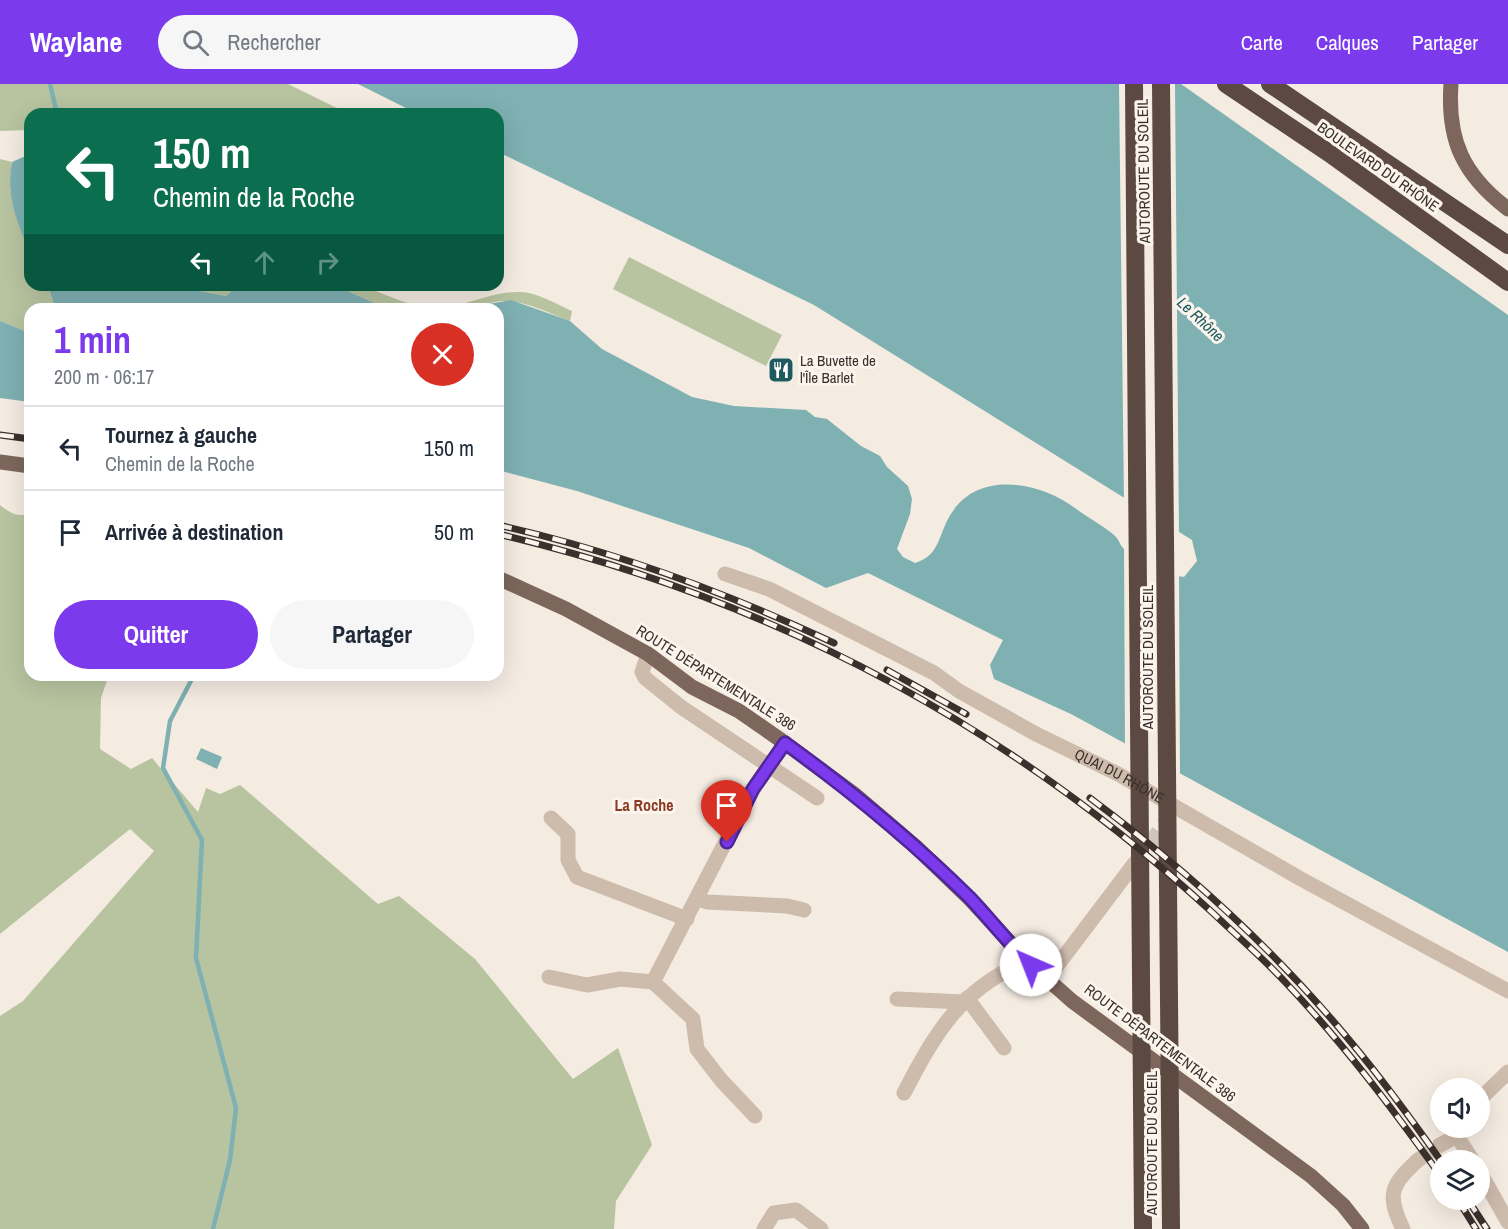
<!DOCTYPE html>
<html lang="fr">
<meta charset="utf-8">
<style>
:root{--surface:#fff;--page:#f6f6f7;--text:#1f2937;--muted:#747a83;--line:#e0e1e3;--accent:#7c3aed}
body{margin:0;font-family:"Archivo Narrow",sans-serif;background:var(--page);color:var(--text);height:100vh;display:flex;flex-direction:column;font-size:22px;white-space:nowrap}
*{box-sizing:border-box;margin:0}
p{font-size:20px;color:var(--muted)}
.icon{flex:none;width:33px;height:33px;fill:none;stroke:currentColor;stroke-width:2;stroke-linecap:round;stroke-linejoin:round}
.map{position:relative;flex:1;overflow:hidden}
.drawer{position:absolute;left:24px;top:219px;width:480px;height:378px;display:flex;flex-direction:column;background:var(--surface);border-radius:18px;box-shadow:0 6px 24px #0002}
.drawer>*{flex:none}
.top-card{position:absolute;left:24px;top:24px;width:480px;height:183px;border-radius:18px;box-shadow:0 6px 24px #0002;background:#0b6e4f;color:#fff;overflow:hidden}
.fabs{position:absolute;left:1430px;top:994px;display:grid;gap:12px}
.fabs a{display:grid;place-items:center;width:60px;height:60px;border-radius:50%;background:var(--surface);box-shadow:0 6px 24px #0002;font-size:30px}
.pin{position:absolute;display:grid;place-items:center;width:51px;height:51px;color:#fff;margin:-62px -26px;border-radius:50% 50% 50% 0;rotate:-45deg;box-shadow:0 0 6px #0007}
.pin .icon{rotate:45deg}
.me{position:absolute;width:66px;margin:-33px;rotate:316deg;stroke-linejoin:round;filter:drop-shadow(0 0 4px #0008)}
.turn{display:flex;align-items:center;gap:21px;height:126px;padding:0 30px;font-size:27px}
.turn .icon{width:78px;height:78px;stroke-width:2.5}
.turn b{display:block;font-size:42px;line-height:51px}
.lanes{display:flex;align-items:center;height:57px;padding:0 30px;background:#0003;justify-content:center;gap:30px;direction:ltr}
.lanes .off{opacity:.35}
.round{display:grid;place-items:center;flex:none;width:63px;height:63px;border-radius:32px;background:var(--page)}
.headline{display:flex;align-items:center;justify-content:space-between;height:102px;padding:0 30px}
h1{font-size:36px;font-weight:800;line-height:45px;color:var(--accent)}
.cta{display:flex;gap:12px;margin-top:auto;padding:12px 30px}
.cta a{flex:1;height:69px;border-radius:36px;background:var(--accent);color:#fff;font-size:24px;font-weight:800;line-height:69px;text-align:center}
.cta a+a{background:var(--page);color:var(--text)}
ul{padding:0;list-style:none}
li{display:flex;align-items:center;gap:18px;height:84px;padding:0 30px;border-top:2px solid var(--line)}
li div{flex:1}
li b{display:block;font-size:22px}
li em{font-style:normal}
header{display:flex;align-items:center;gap:36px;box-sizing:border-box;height:84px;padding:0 30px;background:var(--accent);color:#fff}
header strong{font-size:28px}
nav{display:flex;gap:33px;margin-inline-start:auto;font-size:21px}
.search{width:420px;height:54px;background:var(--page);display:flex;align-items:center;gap:15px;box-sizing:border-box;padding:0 21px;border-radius:33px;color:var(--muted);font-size:22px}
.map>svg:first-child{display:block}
</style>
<header>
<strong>Waylane</strong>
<div class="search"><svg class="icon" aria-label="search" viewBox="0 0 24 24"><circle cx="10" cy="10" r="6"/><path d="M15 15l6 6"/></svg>Rechercher</div>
<nav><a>Carte</a><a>Calques</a><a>Partager</a></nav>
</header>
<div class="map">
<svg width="1508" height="1145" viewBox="0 0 1508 1145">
<rect width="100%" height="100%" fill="#f4ebe1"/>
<g fill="#b8c4a0">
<path d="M0,0h288l61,30h-319v16l-30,1z"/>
<path d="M0,75l12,3c-7,39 7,55 17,90 3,10 1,23 1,33h18l7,24h-25v24l-30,-12z"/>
<path d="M629,173l153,78 -16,31 -153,-77z"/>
<path d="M168,201h70l-12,11z"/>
<path d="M334,201h37l-1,4c20,7 41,18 63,18 30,2 57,-16 87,-15 17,0 36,12 52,19l-2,10c-28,-10 -64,-32 -92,-12h-90z"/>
<path d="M0,421c10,8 18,13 30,8v162h79l-8,23 -1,51 31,20 21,-11 46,54 8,-24 14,6 20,-9 138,119 21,-8 76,63 98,120 45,-31 34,97 -36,56 -2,28h-614v-213l23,-15 131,-150 -24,-22 -130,105z"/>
</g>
<g fill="#7fb0b2">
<path d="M358,0h823l327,231v637l-437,-238 -77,-35 -4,-14 13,-25 -135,-67 -42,15 -77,-40 -172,-57 -79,-21v-161h-20l5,-4 28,-5 59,21 32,28 90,48 42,9 72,4 9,7 12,2 34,27 19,10 7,11 21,19 4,13 -2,15 -13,35 6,8 12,6c27,-8 23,-32 38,-52 28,-41 88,-28 122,-3 9,7 35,22 41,29 3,3 4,8 7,11 17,15 39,27 61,29l13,-16 -5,-21 -378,-235 -316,-153v-38h-80z"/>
<path d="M30,70v100c-12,-32 -25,-57 -18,-92z"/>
<path d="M48,201h120l58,11 12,-11h96l54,24h-333z"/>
<path d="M0,237l30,12v69l-30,-4z"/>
<path d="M201,664l21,9 -5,12 -21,-10z"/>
</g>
<g fill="#f4ebe1">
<path d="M1119,0h56l4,451 -55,-34z"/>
<path d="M1124,461l43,27 12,2 1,203 -55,-30z"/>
</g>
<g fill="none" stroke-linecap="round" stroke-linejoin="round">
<g stroke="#7fb0b2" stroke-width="4.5">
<path d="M50,0l7,30"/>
<path d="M194,591l-24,46 -7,47 39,72 -6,118 40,150 -6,52 -17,69"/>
</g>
<g stroke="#cfc6bd" stroke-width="15" stroke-dasharray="15 8" stroke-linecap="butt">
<path d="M1136,778l34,-46"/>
<path d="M1418,1076l22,-15"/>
</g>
<g stroke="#cdbbac" stroke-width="15">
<path id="s1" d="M725,490l44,15 165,84 25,18 77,43 82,40 183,105 207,112"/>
<path d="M648,570l-6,18 3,6 36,29 136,91"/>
<path d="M551,734l17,16v26l9,17 110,42"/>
<path d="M698,815l9,3 80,4 17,4"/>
<path d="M549,893l38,8 33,-6 33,3"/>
<path d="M1047,895l87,-115"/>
<path d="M967,914l37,50"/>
<path d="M897,915l67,3"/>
<path d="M904,1009c31,-60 58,-106 123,-132"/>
<path d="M1479,1016l29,-28"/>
<path d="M755,1032l-34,-36 -24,-31 -4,-30 -40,-37 100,-193 32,-46"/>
<path d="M1440,1061l17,-9 16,25"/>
<path d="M1479,1087l29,51"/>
<path d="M764,1145l10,-16 22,-3 25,19"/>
<path d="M1403,1145c-17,-35 -12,-44 15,-69"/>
</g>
<g stroke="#7d675c" stroke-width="15">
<path d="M1451,0c-4,56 12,91 57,125"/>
<path d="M0,378l30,4"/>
<path d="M498,494l68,31 82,45 44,33 47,24 46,32 69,51 62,53 53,51 58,63 45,40 239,175 32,29 19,24"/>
</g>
<g stroke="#5c4a42" stroke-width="18">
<path d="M1134,0l9,1145"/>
<path d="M1161,0l10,1145"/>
<path d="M1226,0l103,69 179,129"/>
<path d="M1270,0l238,161"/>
</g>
<g stroke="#3b302b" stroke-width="7">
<g id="rail">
<path d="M0,351l30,4"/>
<path d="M498,441c117,26 227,67 336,118"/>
<path d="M498,450c272,64 511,191 716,380 24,23 50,45 72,69 57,60 106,125 154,192"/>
<path d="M887,586l79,44"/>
<path d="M1090,714c94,70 185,152 260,243 32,38 62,79 91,120"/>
<path d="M1458,1116l18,29"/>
<path d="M1468,1116l19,29"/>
</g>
</g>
<use href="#rail" stroke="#fbf5ee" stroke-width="4.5" stroke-dasharray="14" stroke-linecap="butt"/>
</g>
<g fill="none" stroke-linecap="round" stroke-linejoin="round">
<g stroke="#51269a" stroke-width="15">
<path id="route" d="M727,758l26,-53 32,-46c65,47 127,98 184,154 21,22 40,47 62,68"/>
</g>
<use href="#route" stroke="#7c3aed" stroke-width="10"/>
</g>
<defs>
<g id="restaurant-square" transform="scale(1.35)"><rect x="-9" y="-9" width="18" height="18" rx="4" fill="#1f5a5e" stroke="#fbf5ee"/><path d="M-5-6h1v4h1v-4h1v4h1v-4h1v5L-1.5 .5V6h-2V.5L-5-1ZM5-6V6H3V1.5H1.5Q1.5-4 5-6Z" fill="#fff"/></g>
</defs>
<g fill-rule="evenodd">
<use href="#restaurant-square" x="781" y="286"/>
</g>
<g text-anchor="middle" stroke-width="6" stroke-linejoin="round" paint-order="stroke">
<g font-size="15" fill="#3b302b" stroke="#fbf5ee">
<text transform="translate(1378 83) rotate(35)" y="5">BOULEVARD DU RHÔNE</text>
<text transform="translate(1144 87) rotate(-91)" y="5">AUTOROUTE DU SOLEIL</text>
<text transform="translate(1148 573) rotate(-90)" y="5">AUTOROUTE DU SOLEIL</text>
<text transform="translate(716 594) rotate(32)" y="5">ROUTE DÉPARTEMENTALE 386</text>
<text dy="5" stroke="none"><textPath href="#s1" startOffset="444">QUAI DU RHÔNE</textPath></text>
<text transform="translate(1160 959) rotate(37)" y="5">ROUTE DÉPARTEMENTALE 386</text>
<text transform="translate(1152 1059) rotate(-90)" y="5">AUTOROUTE DU SOLEIL</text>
</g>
<g font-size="15" fill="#3b302b" stroke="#fbf5ee" text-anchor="start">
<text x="800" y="282">La Buvette de<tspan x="800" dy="17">l'Île Barlet</tspan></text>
</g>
<g font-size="16" font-style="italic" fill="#1f5a5e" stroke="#fbf5ee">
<text transform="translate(1201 235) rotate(43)" y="6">Le Rhône</text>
</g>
<g font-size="16" font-weight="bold" fill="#8c3b22" stroke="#fbf5ee">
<text x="644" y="727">La Roche</text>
</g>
</g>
</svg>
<div class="fabs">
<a><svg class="icon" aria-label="sound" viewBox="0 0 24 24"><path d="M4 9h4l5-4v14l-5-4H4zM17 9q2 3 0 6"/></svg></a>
<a><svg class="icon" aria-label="layers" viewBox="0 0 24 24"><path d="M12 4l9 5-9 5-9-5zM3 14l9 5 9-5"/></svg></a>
</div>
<div class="pin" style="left:727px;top:758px;background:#d93025"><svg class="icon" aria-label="arrive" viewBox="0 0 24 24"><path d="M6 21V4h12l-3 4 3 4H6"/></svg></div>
<svg class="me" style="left:1031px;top:881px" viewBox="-20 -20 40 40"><circle r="19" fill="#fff"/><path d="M0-13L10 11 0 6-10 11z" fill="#7c3aed"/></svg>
<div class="top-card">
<div class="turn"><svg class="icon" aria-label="left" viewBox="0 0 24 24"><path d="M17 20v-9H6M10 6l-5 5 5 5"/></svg><div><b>150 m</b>Chemin de la Roche</div></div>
<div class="lanes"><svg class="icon" aria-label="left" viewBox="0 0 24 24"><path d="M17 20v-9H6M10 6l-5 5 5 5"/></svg><svg class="icon off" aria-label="ahead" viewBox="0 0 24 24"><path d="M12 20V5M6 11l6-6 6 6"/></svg><svg class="icon off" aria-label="right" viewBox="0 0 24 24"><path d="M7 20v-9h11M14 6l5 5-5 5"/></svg></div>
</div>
<section class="drawer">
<div class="headline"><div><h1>1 min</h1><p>200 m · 06:17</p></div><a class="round" style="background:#d93025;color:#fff"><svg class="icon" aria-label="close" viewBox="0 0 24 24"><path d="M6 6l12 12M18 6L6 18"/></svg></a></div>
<ul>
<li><svg class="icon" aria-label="left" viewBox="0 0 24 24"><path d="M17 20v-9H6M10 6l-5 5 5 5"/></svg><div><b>Tournez à gauche</b><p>Chemin de la Roche</p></div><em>150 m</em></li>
<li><svg class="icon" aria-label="arrive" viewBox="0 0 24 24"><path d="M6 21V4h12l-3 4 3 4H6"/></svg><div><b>Arrivée à destination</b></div><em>50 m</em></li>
</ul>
<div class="cta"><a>Quitter</a><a>Partager</a></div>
</section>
</div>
